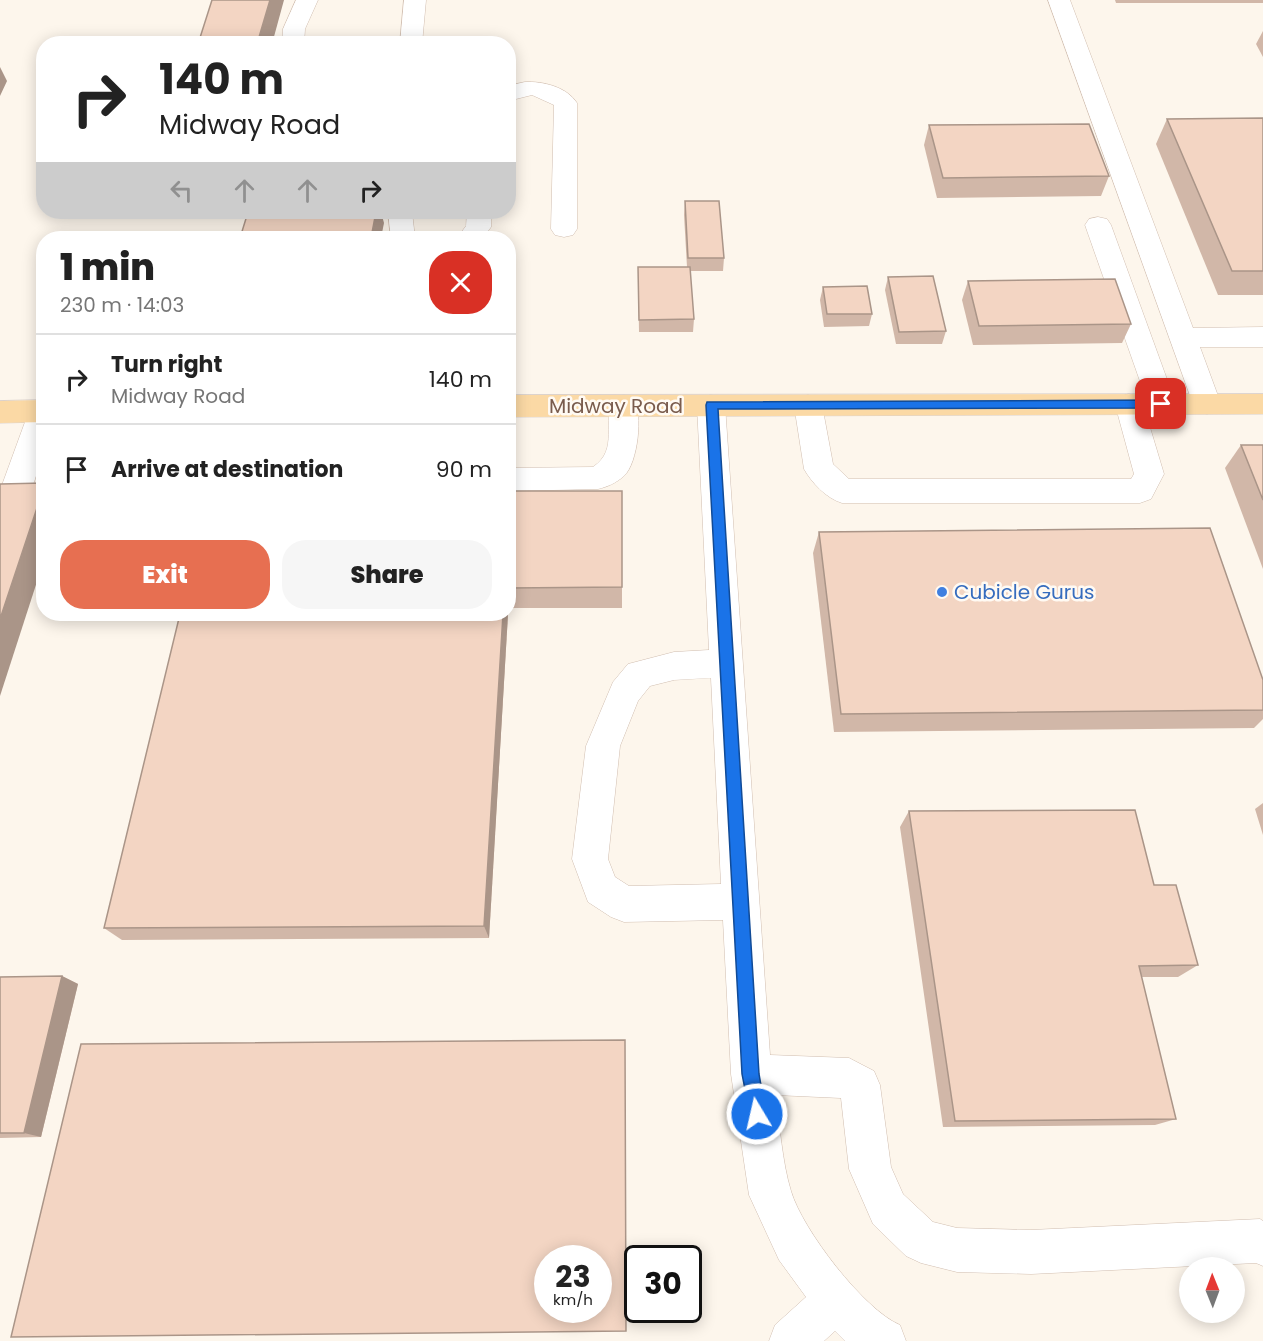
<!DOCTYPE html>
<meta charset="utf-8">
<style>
:root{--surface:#fff;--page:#f6f6f6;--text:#222;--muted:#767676;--line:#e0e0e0;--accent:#e76f51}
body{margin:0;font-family:Poppins,sans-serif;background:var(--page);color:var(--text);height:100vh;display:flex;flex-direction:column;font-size:22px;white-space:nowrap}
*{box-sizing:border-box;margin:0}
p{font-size:20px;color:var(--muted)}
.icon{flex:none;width:33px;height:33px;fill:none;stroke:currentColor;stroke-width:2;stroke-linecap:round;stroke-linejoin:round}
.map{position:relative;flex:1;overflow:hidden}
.details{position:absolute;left:36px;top:231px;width:480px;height:390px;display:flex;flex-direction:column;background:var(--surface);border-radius:24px;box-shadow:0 3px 15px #0003}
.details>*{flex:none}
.top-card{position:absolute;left:36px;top:36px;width:480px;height:183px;border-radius:24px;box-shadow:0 3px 15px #0003;background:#fff;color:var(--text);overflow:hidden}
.needle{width:39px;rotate:359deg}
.fabs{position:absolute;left:1179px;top:1257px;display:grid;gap:12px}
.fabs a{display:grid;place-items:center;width:66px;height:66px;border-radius:50%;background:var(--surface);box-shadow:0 3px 15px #0003;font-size:30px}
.speed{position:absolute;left:534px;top:1245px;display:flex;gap:12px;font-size:30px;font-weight:700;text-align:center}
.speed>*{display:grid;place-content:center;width:78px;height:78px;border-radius:50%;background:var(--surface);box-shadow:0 3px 15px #0003;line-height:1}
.speed small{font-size:15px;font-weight:400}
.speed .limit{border:3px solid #111;border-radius:9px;background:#fff;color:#111}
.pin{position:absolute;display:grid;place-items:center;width:51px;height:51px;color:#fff;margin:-26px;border-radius:12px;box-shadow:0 3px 9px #0006}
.me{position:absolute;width:66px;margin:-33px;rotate:351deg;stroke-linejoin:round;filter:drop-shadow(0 0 4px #0008)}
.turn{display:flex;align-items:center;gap:21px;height:126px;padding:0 24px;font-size:27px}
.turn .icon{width:78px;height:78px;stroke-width:2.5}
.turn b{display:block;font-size:42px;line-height:51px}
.lanes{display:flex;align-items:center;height:57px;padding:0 24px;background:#0003;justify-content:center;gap:30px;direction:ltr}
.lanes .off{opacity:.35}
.round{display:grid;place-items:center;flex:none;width:63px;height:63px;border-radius:24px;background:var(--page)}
.summary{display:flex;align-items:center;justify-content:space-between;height:102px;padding:0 24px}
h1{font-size:36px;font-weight:800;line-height:45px}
.primary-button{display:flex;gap:12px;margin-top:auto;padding:12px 24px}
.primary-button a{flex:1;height:69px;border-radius:24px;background:var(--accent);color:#fff;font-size:24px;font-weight:800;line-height:69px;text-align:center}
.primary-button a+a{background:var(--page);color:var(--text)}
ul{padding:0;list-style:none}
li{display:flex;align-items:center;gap:18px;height:90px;padding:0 24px;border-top:2px solid var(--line)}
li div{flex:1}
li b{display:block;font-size:22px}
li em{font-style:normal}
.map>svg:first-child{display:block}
</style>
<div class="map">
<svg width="1263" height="1341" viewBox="0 0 1263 1341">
<rect width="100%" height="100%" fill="#fdf6ec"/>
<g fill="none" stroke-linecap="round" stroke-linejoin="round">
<g stroke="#d1beb0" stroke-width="1">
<g id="minor">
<path d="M296,0h22l-13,29 -1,15h-22l1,-15z"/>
<path d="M404,0h22l-4,44h-22z"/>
<path d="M1048,0h22l123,328 70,-1v20h-63l21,57 -4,7 -10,3 -10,-3 -4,-7z"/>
<path d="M525,82c18,-1 42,5 52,21v126l-4,6 -9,2 -9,-2 -4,-6 3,-124 -22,-10 -24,6v-15z"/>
<path d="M388,212h24l3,26h-24z"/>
<path d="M467,212h24v15l-8,11h-26l9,-12z"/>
<path d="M1098,217l9,2 4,6 65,179 -4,7 -10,3 -10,-3 -4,-7 -63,-179 4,-6z"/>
<path d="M1129,394l10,3 4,7 21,70 -13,25 -11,4h-298c-16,-5 -30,-20 -38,-34l-10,-64 4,-7 10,-3 10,3 4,7 11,59 16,15h282l3,-5 -19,-70 4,-7z"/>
<path d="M624,395l10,3c9,16 4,65 -10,78 -8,7 -17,11 -26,13l-90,2v-23l85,-1c27,-18 8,-46 21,-69z"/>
<path d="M711,395l10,3 4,7 45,650 79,3 25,13 6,14 11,82 12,27 30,28 24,6 74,2 229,-11 3,2v45l-7,-3 -225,11 -74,-2 -36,-9 -15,-7 -33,-32 -24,-55 -8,-71 -66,-3c5,30 7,67 16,96 11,38 73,119 109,134l6,16h-61l-10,-10 -11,10h-55l6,-16 31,-28 -27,-37 -30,-65 -18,-121 -8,-154 -99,2 -13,-5 -23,-15 -16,-43 14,-113 27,-64 15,-18 46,-12 35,-2 -12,-245 4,-7zM711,678l10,206 -92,2 -14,-9 -7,-18 12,-113 18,-45 12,-15 24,-6z"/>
<path d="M43,400c4,36 -2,73 -19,105l-11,4h-13v-24h2l27,-74 4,-7z"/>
</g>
</g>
<g stroke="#dad1cd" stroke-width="1">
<g id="major">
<path d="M1263,394v20l-755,3v-22z"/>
<path d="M44,400v22l-44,1v-22z"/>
</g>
</g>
<use href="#minor" fill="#fff" fill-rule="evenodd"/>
<use href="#major" fill="#fbd9a5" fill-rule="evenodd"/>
</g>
<g fill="#d1b7a8">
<path d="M1115,0h148v3h-147z"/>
<path d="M1263,31v26l-7,-13z"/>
<path d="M1263,118v177h-45l-62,-151 11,-25z"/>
<path d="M929,125l180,51 -8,20 -164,2 -13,-53z"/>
<path d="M685,201l39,57 -1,13h-33l4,48 -1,13h-54l-1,-65h49l-3,-52z"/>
<path d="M888,277l58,54 -4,13h-46l-11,-54z"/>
<path d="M968,281l163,43 -9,19 -149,2 -11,-45z"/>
<path d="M823,287l49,27 -3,12 -45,1 -4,-27z"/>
<path d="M1241,445h22v124l-38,-101z"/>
<path d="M508,491h114v117h-113l-1,4z"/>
<path d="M819,532l444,178v9l-9,9 -420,4 -21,-179z"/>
<path d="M180,614h328l-19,324 -367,2 -18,-12z"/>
<path d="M1263,803v32l-8,-26z"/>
<path d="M909,811l245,74 44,80 -20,12h-37l35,142 -21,6 -212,2 -43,-300z"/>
<path d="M62,976l16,8 -37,153 -41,1v-161z"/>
</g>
<g fill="#aa9588">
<path d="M270,0h14l-12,44h-15z"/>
<path d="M0,67l7,14 -7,15z"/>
<path d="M376,212h5l3,11 -3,15h-10z"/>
<path d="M44,487v73l-44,136v-77z"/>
<path d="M503,614h5l-19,324 -5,-12z"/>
<path d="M62,976l16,8 -37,153 -17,-4z"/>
</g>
<g fill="#f3d5c3" stroke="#aa9588" stroke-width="1.5" fill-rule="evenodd">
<path d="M212,0h58l-13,44h-59z"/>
<path d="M1263,118v153h-31l-65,-152z"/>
<path d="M1089,124l20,52 -166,2 -14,-53z"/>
<path d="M685,201h34l5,57h-36z"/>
<path d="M248,212h128l-5,26h-131z"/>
<path d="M638,267h52l4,52 -55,1z"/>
<path d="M933,276l13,55 -47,1 -11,-55z"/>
<path d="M1115,279l16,45 -152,2 -11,-45z"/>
<path d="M867,286l5,28h-45l-4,-27z"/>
<path d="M1241,445h22v55z"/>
<path d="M44,483v4l-44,132v-135z"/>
<path d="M508,491h114v96l-114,1z"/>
<path d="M1210,528l53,152v30l-422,4 -22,-182z"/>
<path d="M180,614h323l-19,312 -380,2z"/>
<path d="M1135,810l19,75h22l22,80 -59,1 37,153 -221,2 -46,-310z"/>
<path d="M62,976l-38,157h-24v-156z"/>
<path d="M625,1040l1,291 -615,6 70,-293zM548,1258h50v52h-50z"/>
</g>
<path fill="#1a73e8" stroke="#114b97" stroke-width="1.5" d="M1161,400l6,4 -6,4 -443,1 41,665 7,40 -3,6 -6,3 -6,-3 -9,-46 -36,-669 1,-3z"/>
<circle fill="#3f7fe0" stroke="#fffaf3" stroke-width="2" cx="942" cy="592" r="6"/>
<g text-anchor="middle" stroke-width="5" stroke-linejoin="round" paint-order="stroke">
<g font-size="20" fill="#7a5c4d" stroke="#fffaf3">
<text x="616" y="413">Midway Road</text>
</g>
<g font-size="20" fill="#366cbe" stroke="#fffaf3" text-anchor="start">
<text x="954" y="599">Cubicle Gurus</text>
</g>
</g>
</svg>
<div class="fabs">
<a><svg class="needle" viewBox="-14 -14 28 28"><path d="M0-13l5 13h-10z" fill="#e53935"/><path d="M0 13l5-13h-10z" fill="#767676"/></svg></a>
</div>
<div class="speed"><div>23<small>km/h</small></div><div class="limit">30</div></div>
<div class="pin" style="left:1161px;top:404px;background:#d93025"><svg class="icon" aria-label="arrive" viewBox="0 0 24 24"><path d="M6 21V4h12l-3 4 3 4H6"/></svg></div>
<svg class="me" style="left:757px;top:1114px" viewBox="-20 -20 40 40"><circle r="17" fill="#1a73e8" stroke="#fff" stroke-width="3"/><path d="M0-11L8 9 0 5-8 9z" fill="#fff"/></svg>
<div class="top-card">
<div class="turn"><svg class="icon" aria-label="right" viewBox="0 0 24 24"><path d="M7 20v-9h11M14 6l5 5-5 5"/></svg><div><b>140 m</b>Midway Road</div></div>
<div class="lanes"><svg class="icon off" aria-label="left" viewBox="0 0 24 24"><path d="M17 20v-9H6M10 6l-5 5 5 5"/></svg><svg class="icon off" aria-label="ahead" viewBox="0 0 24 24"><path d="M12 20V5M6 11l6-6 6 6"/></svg><svg class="icon off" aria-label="ahead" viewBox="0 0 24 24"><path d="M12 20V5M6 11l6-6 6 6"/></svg><svg class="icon" aria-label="right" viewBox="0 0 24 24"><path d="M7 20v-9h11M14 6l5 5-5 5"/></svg></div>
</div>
<section class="details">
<div class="summary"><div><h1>1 min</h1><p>230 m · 14:03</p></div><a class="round" style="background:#d93025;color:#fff"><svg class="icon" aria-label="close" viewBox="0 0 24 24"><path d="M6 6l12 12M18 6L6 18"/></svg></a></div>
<ul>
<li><svg class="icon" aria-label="right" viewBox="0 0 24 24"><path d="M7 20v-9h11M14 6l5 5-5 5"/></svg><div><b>Turn right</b><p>Midway Road</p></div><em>140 m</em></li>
<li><svg class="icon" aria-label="arrive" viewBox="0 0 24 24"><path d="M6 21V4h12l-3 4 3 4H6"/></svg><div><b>Arrive at destination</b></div><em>90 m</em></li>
</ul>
<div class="primary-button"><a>Exit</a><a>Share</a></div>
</section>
</div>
